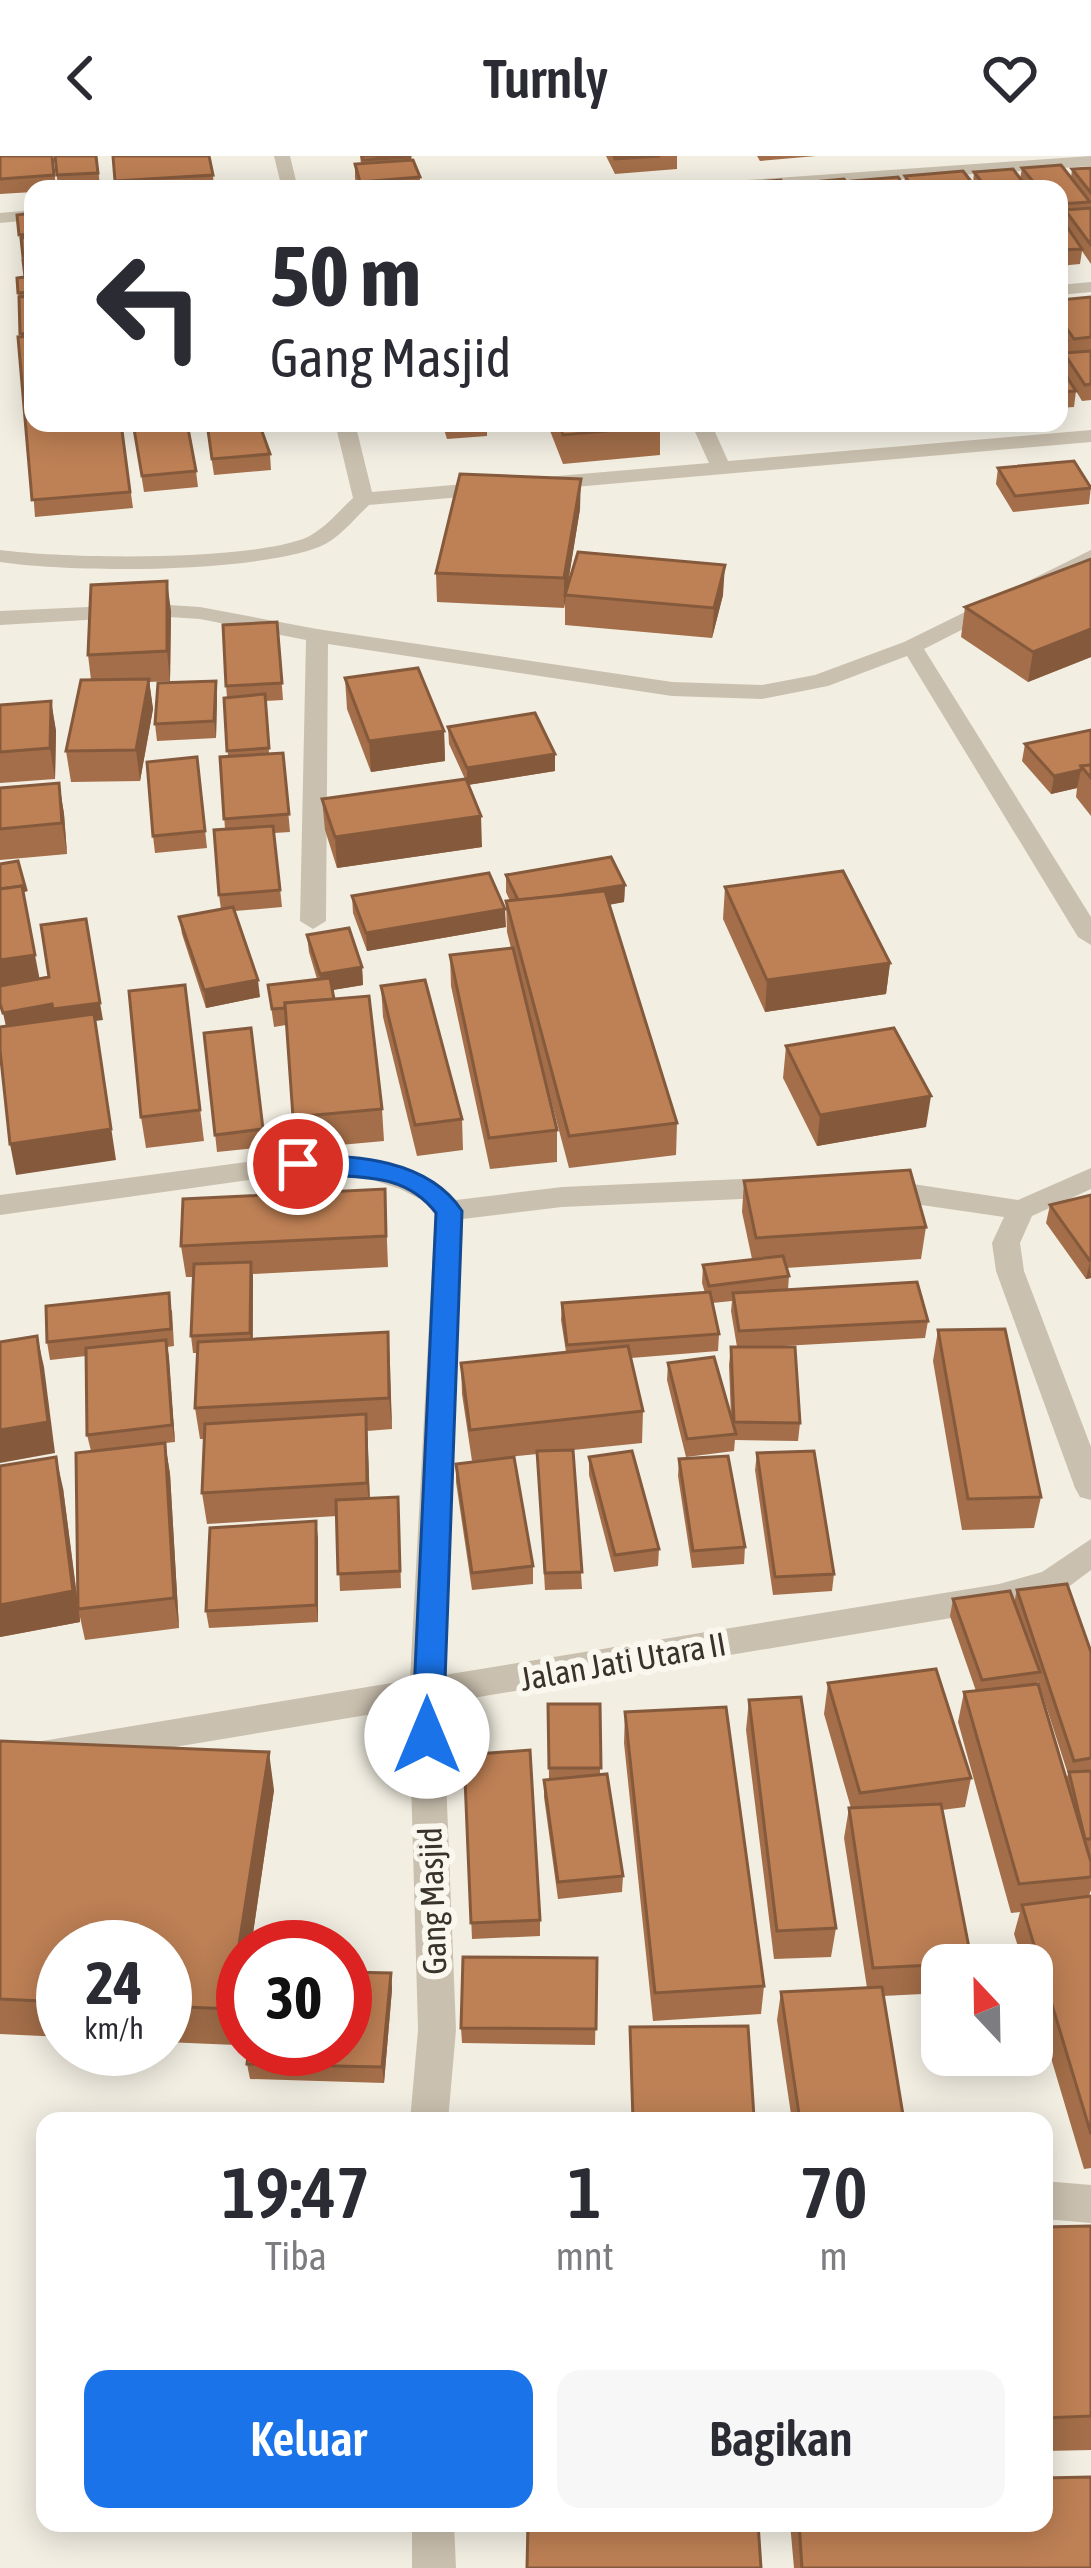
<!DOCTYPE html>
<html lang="id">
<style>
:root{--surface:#fff;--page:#f7f7f7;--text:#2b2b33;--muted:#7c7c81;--accent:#1a73e8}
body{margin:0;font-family:"Asap Condensed",sans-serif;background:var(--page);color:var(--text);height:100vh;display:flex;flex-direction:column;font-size:45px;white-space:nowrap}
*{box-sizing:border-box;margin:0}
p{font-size:39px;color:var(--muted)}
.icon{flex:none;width:66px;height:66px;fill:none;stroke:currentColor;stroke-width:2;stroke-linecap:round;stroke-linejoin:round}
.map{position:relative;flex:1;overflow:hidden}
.drawer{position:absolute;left:36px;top:1956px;width:1017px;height:420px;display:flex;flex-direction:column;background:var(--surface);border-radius:24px;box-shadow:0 6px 30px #0003}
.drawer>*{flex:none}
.guide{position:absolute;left:24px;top:24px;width:1044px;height:252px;border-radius:24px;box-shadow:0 6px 30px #0003;background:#fff;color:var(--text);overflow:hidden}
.needle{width:78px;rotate:338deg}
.buttons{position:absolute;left:921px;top:1788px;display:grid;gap:24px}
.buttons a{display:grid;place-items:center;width:132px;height:132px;border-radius:24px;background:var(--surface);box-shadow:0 6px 30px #0003;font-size:60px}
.speed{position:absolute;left:36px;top:1764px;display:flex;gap:24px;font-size:60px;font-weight:700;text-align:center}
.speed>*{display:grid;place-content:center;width:156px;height:156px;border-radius:50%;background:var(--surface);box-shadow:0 6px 30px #0003;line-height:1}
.speed small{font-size:30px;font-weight:400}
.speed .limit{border:18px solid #d22;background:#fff;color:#111}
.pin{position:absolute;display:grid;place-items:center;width:102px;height:102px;color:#fff;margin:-51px;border:6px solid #fff;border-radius:50%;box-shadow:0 3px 12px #0007}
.me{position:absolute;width:132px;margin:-66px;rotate:0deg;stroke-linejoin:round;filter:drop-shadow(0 0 9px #0008)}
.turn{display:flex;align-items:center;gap:42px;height:252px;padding:0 48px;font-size:54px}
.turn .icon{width:156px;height:156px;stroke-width:2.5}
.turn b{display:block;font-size:84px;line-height:102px}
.eta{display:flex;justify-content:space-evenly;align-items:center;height:204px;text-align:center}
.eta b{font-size:72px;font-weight:600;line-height:84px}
.primary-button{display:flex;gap:24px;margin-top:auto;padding:24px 48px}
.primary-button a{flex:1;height:138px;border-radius:24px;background:var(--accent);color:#fff;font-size:48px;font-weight:600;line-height:138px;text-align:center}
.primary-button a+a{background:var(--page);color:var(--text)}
header{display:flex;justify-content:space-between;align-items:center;height:156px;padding:0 48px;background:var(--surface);font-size:54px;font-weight:600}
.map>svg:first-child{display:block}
</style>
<header><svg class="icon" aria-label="back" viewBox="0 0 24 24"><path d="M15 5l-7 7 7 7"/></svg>Turnly<svg class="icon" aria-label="heart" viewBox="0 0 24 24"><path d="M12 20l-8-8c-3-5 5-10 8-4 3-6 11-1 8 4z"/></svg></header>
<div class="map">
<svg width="1091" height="2412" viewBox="0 0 1091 2412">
<rect width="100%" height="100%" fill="#f2eee2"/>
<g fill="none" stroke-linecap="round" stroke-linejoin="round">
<g fill="#cac0af" fill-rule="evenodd">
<path d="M274,0h16l8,33h-16z"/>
<path d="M1091,0v10l-329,23h-80l8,-5z"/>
<path d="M33,54v10l-33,3v-10z"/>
<path d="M1091,126v10l-32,3v-10z"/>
<path d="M335,267h20l17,69 337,-29 -18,-40h20l17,38 363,-31v12l-722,63c-15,14 -30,34 -50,42 -69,26 -245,26 -319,15v-12c68,9 240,11 303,-11 20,-8 35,-27 50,-41z"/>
<path d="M1091,394v14l-167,85 167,268v28l-13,-8 -171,-281 -79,30 -66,13 -90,-3 -344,-52 -2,277 -13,8 -13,-8 6,-281 -106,-21 -46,-3 -154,9v-14l154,-7 46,3 117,22 355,53 90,3 53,-10 89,-33z"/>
<path d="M298,999c50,0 123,3 158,45l106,-13 222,-10 14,10 -14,10 -222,10 -99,12 -19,456 555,-91 43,-12 49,-33v31l-28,21 -64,19 -556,93 13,327 -8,91h-38l8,-91 -9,-322 -409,68v-28l410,-68 25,-467 -9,-11 -26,-13 -48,-16h-54l-298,42v-20z"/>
<path d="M1091,1012v21l-59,27 -12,27 4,28 67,176v53l-11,-3 -5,-9 -79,-217 -4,-28 12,-26 -124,-18 -14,-10 14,-10 138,21z"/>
<path d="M1044,2025l47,4v38l-47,-4z"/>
<path d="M412,2367h42l2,45h-44z"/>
</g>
</g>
<g fill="#a36e49" fill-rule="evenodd">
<path d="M0,0h53l3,33h-23v3l-33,2z"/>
<path d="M55,0h42l3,31 -42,2z"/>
<path d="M113,0l100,19 1,14h-98z"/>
<path d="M360,0h50l10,21v6l9,6h-70l-4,-10v-15h6z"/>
<path d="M606,0h71v13l-62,5z"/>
<path d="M757,0h59l-56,5z"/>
<path d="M1022,12l49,10 1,-9 19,-1v96l-9,-13 -2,13 -21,2v-77h-208l1,-8 52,6 1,-11 68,8 1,-12 46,7z"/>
<path d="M33,57v210h88l12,85 -98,9 -18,-239 8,-1 -8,-62z"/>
<path d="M1091,141v103l-9,1 -6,-10 -2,16 -15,1v-43l3,4 2,-13h-5v-56z"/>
<path d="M133,267l63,48 2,16 -54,5z"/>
<path d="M204,267h55l11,31 1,16 -57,5 -7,-46h-2z"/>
<path d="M442,267h45v13l-40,3z"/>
<path d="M547,267h113v32l-97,9z"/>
<path d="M842,267h72l-68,6z"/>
<path d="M998,312l93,18 -2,18 -76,8 -17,-28z"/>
<path d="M580,353l-13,78 156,8 -11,43 -147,-13v-23l-1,6 -127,-6 -1,-29z"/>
<path d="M1091,403v98l-63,25 -67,-45 4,-30z"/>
<path d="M171,455l-1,70 -21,1 4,27 -13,72 -69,1 -5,-31 25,-71 -3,-25z"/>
<path d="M277,466l6,78 -18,1 4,52h14l7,79 -16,1 8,74 -47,4 25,86 -54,11 -24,-74 -3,-17 42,-8 -2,-14 6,-66 -5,-72 8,-1 -4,-58 3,-1 -1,-11z"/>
<path d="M345,522l99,53 1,30 -74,11 -24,-63z"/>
<path d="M217,542l-1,40 -59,3 -2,-17z"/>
<path d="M51,545l5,30 -1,48 -55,4v-78z"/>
<path d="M448,571l107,44 -87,14 14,62 -145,21 -12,-38 -3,-31 143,-20 -16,-35z"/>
<path d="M1091,574v86l-15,-19 1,-9 -26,6 -29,-33 3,-17z"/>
<path d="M197,601l10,91 -52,5 -2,-17z"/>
<path d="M59,627l5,31 3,40 -67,6v-72z"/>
<path d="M506,719l119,10 -1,17 -15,3 68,218 -1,32 -107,13 -34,-128 22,90v32l-67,7 -39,-183 -1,-31 61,-7 -4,-16 -1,-31h4l-4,-9z"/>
<path d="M725,731l165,76 -4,31 -121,18 -42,-93z"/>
<path d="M352,740l154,31 -139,24 -14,-38z"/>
<path d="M307,779l55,32 1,18 -31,5 2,9 48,110 2,32 -88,8 -10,-124 -12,2 -6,-42 49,-6 -8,-27z"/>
<path d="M185,829l19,156 -58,7 -5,-31z"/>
<path d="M381,830l81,133 1,31 -46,6 -34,-139z"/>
<path d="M251,872l14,119 -48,5 -13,-119z"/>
<path d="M786,890l140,81 -109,19 -34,-68z"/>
<path d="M744,1025l182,46 -5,32 -135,9 3,8 -1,14 140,31 -3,17 -160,9 35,76 -2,18 -63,-1 -1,11 -48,6 -19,-77 1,-17 63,55 -2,-53 2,-18h6l-6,-36 1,-10 -20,2 7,31 -1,17 -87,7 12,53 -1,32 -69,7 9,139 -37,1 -8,-136 -65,7 -10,-67 -1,-31 105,-11 -5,-32 1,-17 143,-10 -3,-10 1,-18 49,-6 -10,-47z"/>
<path d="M385,1033l3,78 -135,7v65l135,-7 4,97 -25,2 3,68 29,16 2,73 -61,3 -3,-75 -130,8 -5,-31 2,-54h-4l-5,-31 3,-55h-5l-2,-17 3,-59h-8l-5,-31z"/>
<path d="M1091,1039v83l-5,1 -40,-56 4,-18z"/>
<path d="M172,1154l2,36 -7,1 8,95 -10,1 5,31 9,154 -94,12 -5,-23v5l-80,15 63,-149 15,115 13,-152 -4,-16 -1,-79 -36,4 -3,-18z"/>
<path d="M938,1174l103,167 -7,31 -72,2 -29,-169z"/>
<path d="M757,1297l77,121 -2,17 -59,4 -18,-125z"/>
<path d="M589,1301l70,92 -1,17 -44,6 -25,-97z"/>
<path d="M679,1303l66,88 -1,17 -52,4 -14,-92z"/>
<path d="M456,1308l77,102v18l-61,6 -16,-108z"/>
<path d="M318,1382v84l-109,6 -3,-17z"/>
<path d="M1017,1434l74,62v238l-2,6h2v272l-7,1 -52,-175v-29h-8l-10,-31 6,-22 -9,1 -53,-191 6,-30 12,-1 -26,-75 3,-17 61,4zM1038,1525l30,93 -2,6 -29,-96z"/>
<path d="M828,1527l143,95 -6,29 -23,3 29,155h-29v28l-59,3 21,125h-112l-15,-101 4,-28 86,-4 -23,-150 5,-30h2l-27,-94z"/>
<path d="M749,1544l87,228 -5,29 -57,2 -28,-229z"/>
<path d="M548,1548h52v70l23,102 -1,16 -64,7 -14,-102v-17l5,-1z"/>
<path d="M625,1556l139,274 -3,28 -108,7 -29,-278z"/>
<path d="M0,1585l274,49 -23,157h-8l-7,98 -71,-3v-95h-102v90l-63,-3z"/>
<path d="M464,1599l76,165v16l-68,3z"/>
<path d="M597,1802l-2,87 -133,-2 -1,-15z"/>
<path d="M391,1817l1,16 -8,94 -134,-4 -3,-15z"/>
<path d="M630,1871l124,90v4h-122z"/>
<path d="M1091,2070v224l-47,1v-224z"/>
<path d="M790,2367h254l47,45h-297z"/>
</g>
<g fill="#855a3c">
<path d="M581,323l-1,30 -16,99v-30z"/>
<path d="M725,409l-2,30 -11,43 2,-30z"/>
<path d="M167,425l4,30 -1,70 -3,-30z"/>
<path d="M1091,473v28l-63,25 5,-30z"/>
<path d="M149,523l4,30 -13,72 -4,-31z"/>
<path d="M216,525l1,17 -1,40 -2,-17z"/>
<path d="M51,545l5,30 -1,48 -5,-31z"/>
<path d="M444,575l1,30 -74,11 -2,-31z"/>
<path d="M555,598v17l-88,14v-17z"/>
<path d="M1081,614l-4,18 -26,6 3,-18z"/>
<path d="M59,627l5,31 3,40 -5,-31z"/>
<path d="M481,660l1,31 -145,21 -2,-31z"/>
<path d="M625,729l-1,17 -105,18v-17z"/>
<path d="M505,753l1,18 -139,24 -1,-18z"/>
<path d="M35,799l6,31 -41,7v-33z"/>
<path d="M890,807l-4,31 -121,18 2,-32z"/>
<path d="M362,811l1,18 -42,7 -1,-18z"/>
<path d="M258,824l2,17 -54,11 -2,-18z"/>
<path d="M100,847l3,17 -8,1 21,139 -100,15 -6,-31 -3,-113 -4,-18 49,-9z"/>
<path d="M931,940l-5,31 -109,19 3,-31z"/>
<path d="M1090,1105l1,17 -5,1z"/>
<path d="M251,1106l2,18 -1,71 -2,-18z"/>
<path d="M388,1176l2,32 2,65 -3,-31z"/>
<path d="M37,1180l7,31 11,86 -55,10v-33z"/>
<path d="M166,1184l3,17 6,85 -3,-17z"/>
<path d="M366,1258l2,32 2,68 -3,-31z"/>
<path d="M165,1287l5,31 9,154 -5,-30z"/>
<path d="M56,1301l7,31 17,134 -80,15v-32z"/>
<path d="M316,1365l2,17v84l-2,-17z"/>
<path d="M269,1596l5,38 -23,157h-8v51l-7,47 -7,-36z"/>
<path d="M391,1817l1,16 -8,94 -2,-16z"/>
</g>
<g fill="#be8055" stroke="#855a3c" stroke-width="3">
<path d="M0,0h52l2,19 -54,4z"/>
<path d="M55,0h41l2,17 -41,2z"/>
<path d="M113,0h96l4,19 -98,6z"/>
<path d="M362,0h48v1l-47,3z"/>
<path d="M614,0h46l-45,3z"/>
<path d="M413,4l7,17 -60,5 -5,-18z"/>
<path d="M1061,9l29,37 -31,2v-15h-20l-17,-21z"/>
<path d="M1091,12v25l-19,-24z"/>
<path d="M1013,13l15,20h-41l-13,-17z"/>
<path d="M963,15l14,18h-63l-9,-13z"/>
<path d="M898,21l8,12h-49l-5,-8z"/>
<path d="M844,23l7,10h-58l-3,-5z"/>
<path d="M781,24l5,9h-62l-3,-4z"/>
<path d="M552,26l3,7 -84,-1z"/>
<path d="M426,27l3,6h-62v-2z"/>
<path d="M712,29l2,4h-60z"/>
<path d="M1091,52v37l-26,-35z"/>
<path d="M33,57v21l-14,1 -2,-20z"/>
<path d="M1059,59l23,34 -23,1z"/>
<path d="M33,81v19l-10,1 -2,-19z"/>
<path d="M33,103v33l-15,1 -1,-15 8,-1 -2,-17z"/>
<path d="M33,140v37l-13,1 -1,-37z"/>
<path d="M1091,141v40l-17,2 -15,-22v-17z"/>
<path d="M1059,173l8,11 -8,1z"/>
<path d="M33,180v87h88l9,69 -98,8 -14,-163z"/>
<path d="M1091,195v33l-6,1 -21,-32z"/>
<path d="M1059,209l17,26 -17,1z"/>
<path d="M133,267h54l9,48 -54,5z"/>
<path d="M207,267h52l11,31 -58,5z"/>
<path d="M559,267h101l1,3 -98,9z"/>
<path d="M1074,305l17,27 -76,8 -17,-28z"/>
<path d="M460,318l121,5 -17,99 -128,-5z"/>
<path d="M578,396l147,13 -11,43 -149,-13z"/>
<path d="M1091,403v70l-58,23 -68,-45z"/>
<path d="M167,425v70l-79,4 3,-70z"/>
<path d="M277,466l5,61 -56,3 -3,-61z"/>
<path d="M418,512l26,63 -75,10 -24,-63z"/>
<path d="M149,523l-13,71 -70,1 15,-71z"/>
<path d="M216,525l-2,40 -59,3 3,-41z"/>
<path d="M265,538l4,54 -42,3 -3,-53z"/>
<path d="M51,545l-1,47 -50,4v-47z"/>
<path d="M535,557l20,41 -88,14 -19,-41z"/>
<path d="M1091,574v35l-10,1v4l-27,6 -29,-32z"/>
<path d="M283,597l6,61 -65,5 -4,-62z"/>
<path d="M197,601l8,74 -52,5 -6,-74z"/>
<path d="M1091,609v13l-10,-12z"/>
<path d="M466,623l15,37 -146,21 -13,-38z"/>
<path d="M59,627l3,40 -62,6v-41z"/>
<path d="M273,670l7,64 -61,5 -5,-65z"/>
<path d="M611,701l14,28 -68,11 -39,4 -12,-25z"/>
<path d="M18,705l8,29 -3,1 -1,-5 -22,3v-25z"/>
<path d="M843,715l47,92 -123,17 -42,-93z"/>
<path d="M489,717l16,36 -139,24 -14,-37z"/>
<path d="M22,730l13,69 -35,5v-71z"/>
<path d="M605,735l72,232 -108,13 -63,-235z"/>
<path d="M233,751l25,73 -54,10 -25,-73z"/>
<path d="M86,763l14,84 -47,6 -1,-5 -49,9 -3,-9v-18l49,-9 -8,-52z"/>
<path d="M349,772l13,39 -42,7 -13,-39z"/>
<path d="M513,792l44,182 -68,8 -39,-183z"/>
<path d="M330,822l4,21 -49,4v5l-13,1 -4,-24z"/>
<path d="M425,824l37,139 -47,6 -34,-139z"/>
<path d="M185,829l15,125 -59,7 -12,-126z"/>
<path d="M369,840l13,113 -89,8 -8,-114z"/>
<path d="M94,858l17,115 -101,15 -10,-94v-23z"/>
<path d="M251,872l12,101 -48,6 -11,-102z"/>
<path d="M894,872l37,68 -111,19 -34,-69z"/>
<path d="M910,1014l16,57 -170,11 -12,-57z"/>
<path d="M385,1033l1,47 -205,10 2,-47z"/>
<path d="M1091,1039v66h-1l-40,-56z"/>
<path d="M783,1100l6,20 -80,10 -6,-21z"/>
<path d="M251,1106l-1,71 -59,3 3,-72z"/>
<path d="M917,1126l11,39 -189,10 -6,-38z"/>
<path d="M710,1136l9,42 -152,11 -5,-42z"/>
<path d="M169,1137l2,36 -124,13 -1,-36z"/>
<path d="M1005,1173l36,168 -73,2 -30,-169z"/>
<path d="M388,1176l1,66 -194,10 3,-66z"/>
<path d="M37,1180l11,86 -48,8v-88z"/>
<path d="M166,1184l6,85 -85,10 -1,-87z"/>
<path d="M628,1190l15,65 -173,19 -9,-67z"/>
<path d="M731,1191h64l5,76 -66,-1z"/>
<path d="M714,1201l22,77 -49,5 -19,-76z"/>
<path d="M366,1258l1,69 -165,10 3,-69z"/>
<path d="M165,1287l9,155 -96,11 -2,-156z"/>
<path d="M573,1294l9,122 -37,1 -8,-122z"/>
<path d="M632,1295l27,98 -44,6 -26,-98z"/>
<path d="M814,1295l20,123 -59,3 -18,-124z"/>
<path d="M728,1300l17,91 -52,4 -14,-92z"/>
<path d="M56,1301l17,134 -73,14v-139z"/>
<path d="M514,1301l19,109 -61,7 -16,-109z"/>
<path d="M398,1341l2,74 -62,3 -2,-74z"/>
<path d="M316,1365v84l-110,6 4,-83z"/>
<path d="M1067,1428l24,68v106l-17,3 -57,-171z"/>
<path d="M1010,1435l30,81 -58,8 -29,-81z"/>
<path d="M936,1513l35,109 -111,15 -32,-110z"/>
<path d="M1038,1528l53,178v15l-72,7 -55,-192z"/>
<path d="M801,1541l35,231 -59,3 -28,-231z"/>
<path d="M548,1548h52l1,64h-52z"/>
<path d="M726,1551l38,279 -109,7 -30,-281z"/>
<path d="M0,1585l269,11 -40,257 -64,-3v-59h-102v55l-63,-3z"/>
<path d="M530,1594l10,170 -69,3 -7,-168z"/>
<path d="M1091,1615v68h-6l-16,-67z"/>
<path d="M607,1618l16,102 -65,6 -14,-102z"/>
<path d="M941,1648l31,159 -99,5 -24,-160z"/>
<path d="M1091,1740v238l-69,-229z"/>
<path d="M463,1801l134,1 -1,71 -135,-1z"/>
<path d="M345,1816l46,1 -9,94 -135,-3 2,-15h96z"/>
<path d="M882,1831l22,134h-104l-19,-129z"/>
<path d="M748,1870l6,91 -121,2 -3,-92z"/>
<path d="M152,1959l222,4v2h-223z"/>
<path d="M1091,2070v190l-47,2v-191z"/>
<path d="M1091,2321v91h-289l-3,-45h245v-45z"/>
<path d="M528,2367h230l3,45h-234z"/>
</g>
<path fill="#1a73e8" stroke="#114b97" stroke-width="3" d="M298,999c57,0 130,4 164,56l-19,525 -5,9 -11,4 -11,-4 -4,-9 24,-523c-38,-50 -97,-30 -146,-43l-4,-6 4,-6z"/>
<g text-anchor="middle" stroke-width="12" stroke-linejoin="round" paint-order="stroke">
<g font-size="33" fill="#3a332c" stroke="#faf7ef">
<text transform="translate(623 1505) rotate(-10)" y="12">Jalan Jati Utara II</text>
<text transform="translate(432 1745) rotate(-92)" y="12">Gang Masjid</text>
</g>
</g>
</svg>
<div class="buttons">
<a><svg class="needle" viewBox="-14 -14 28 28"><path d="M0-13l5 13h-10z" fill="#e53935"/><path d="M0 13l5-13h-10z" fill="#7c7c81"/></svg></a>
</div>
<div class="speed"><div>24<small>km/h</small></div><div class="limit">30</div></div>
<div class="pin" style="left:298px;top:1008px;background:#d93025"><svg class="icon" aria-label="arrive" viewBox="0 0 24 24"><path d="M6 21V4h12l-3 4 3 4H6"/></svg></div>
<svg class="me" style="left:427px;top:1580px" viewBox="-20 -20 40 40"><circle r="19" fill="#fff"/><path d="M0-13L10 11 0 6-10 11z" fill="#1a73e8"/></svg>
<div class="guide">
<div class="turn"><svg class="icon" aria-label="left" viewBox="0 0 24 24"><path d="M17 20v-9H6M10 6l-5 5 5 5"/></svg><div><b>50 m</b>Gang Masjid</div></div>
</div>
<section class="drawer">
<div class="eta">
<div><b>19:47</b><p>Tiba</p></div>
<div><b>1</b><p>mnt</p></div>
<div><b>70</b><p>m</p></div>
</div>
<div class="primary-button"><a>Keluar</a><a>Bagikan</a></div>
</section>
</div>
